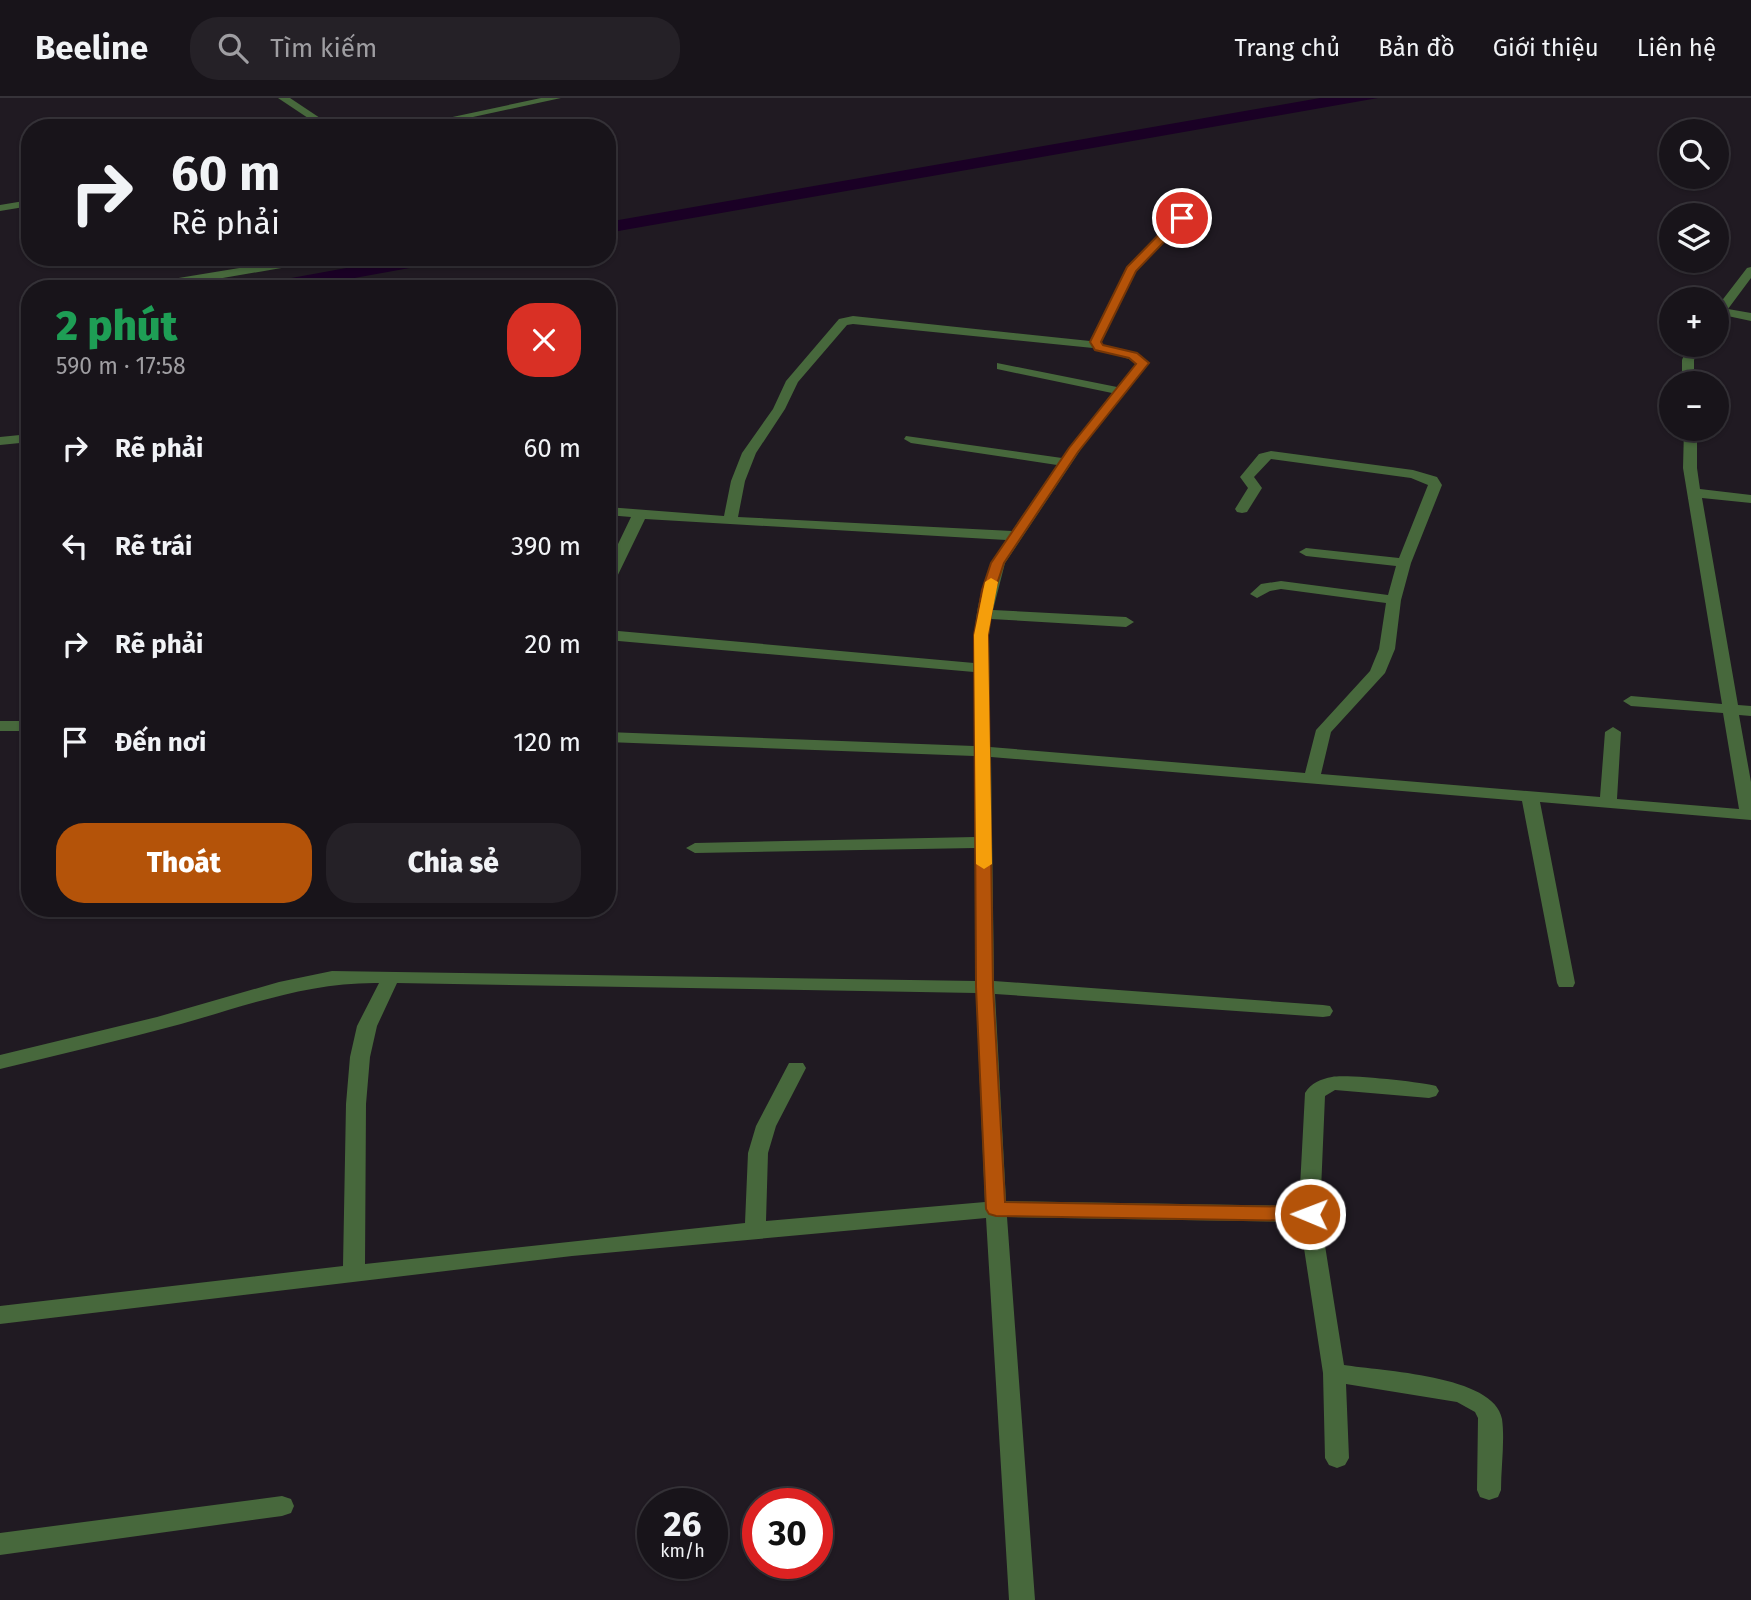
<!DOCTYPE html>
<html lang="vi">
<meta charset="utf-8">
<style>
:root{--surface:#18141a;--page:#252127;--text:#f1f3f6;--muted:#9f9ea2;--line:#363339;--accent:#b45309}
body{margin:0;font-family:"Fira Sans",sans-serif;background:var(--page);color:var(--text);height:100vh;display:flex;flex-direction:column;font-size:26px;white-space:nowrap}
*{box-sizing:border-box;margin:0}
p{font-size:23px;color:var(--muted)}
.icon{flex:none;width:38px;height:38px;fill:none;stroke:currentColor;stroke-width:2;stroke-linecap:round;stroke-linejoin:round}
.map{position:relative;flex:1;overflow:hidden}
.drawer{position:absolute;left:21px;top:182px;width:595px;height:637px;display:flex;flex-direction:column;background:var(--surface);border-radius:28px;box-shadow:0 2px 5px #0004,0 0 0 2px var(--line)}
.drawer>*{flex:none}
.top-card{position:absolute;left:21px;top:21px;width:595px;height:147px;border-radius:28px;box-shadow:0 2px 5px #0004,0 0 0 2px var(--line);background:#18141a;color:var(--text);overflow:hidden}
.buttons{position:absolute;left:1659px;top:21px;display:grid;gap:14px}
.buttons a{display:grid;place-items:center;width:70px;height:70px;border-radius:50%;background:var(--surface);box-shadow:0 2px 5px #0004,0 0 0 2px var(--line);font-size:35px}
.speed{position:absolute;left:637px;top:1390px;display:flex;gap:14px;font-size:35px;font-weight:700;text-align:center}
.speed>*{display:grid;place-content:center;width:91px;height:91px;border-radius:50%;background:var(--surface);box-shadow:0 2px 5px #0004,0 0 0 2px var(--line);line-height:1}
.speed small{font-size:18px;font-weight:400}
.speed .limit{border:10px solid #d22;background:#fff;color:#111}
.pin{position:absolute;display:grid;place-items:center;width:60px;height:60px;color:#fff;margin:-30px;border:4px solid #fff;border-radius:50%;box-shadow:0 2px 7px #0007}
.me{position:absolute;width:77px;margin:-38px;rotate:271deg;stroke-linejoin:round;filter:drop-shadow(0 0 5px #0008)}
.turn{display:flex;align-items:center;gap:24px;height:147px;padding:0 35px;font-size:32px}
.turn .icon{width:91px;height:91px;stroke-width:2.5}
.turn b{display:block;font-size:49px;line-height:60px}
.round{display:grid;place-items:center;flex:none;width:74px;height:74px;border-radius:28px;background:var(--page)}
.headline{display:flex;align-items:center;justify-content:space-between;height:119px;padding:0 35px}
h1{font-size:42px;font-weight:800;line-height:52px;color:#1e9e55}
.button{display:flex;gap:14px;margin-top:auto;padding:14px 35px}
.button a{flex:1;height:80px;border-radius:28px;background:var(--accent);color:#fff;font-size:28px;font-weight:800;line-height:80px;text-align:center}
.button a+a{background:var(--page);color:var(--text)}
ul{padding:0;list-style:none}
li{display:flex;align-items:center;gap:21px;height:98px;padding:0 35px}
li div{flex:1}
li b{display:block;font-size:26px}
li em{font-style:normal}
header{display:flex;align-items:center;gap:42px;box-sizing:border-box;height:98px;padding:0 35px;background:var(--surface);border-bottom:2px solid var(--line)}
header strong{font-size:33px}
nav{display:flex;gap:38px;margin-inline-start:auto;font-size:24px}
.search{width:490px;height:63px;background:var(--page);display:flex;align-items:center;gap:18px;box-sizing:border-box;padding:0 24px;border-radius:28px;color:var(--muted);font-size:26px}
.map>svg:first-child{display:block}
</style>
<header>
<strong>Beeline</strong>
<div class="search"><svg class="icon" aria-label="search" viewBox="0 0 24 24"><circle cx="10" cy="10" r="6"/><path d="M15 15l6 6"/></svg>Tìm kiếm</div>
<nav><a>Trang chủ</a><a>Bản đồ</a><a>Giới thiệu</a><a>Liên hệ</a></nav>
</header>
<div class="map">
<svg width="1751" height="1502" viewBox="0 0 1751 1502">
<rect width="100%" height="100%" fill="#201a22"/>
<g fill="#1a0025">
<path d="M1320,0h58l-771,135v-11z"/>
<path d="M407,159h63l-176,32h-63z"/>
</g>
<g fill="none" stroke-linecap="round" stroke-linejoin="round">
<g fill="#47683c" fill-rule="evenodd">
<path d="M278,0h12l45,30h-12z"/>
<path d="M541,0h20l-139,30h-21z"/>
<path d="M30,102v6l-30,5v-6z"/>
<path d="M1178,118l10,2 -52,52 -35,72 2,3 34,8 12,10 -62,77 -82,123 -12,47 133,7 8,5 -8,5 -135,-8 -2,16 1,112 315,26 11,-43 54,-59 9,-22 7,-46 -105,-14 -11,2 -13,7 -7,-4 11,-10 20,-3 107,14 8,-29 -90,-10 -7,-4 7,-4 93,10 29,-73 -17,-7 -140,-19 -17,18 8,11 -15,24 -5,1 -5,-1 -2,-3 13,-21 -8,-11 19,-23 12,-3 142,19 24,7 5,8 -31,78 -10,37 -6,49 -10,24 -54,59 -10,42 279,23 5,-65 8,-5 8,5 -4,67 122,10 -16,-96 -92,-7 -8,-5 8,-5 91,8 -39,-236 1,-39h13v39l3,21 51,6v8l-49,-5 36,207 13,1v10l-12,-1 12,67v38l-211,-18 35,181 -2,4h-14l-2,-4 -35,-182 -531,-44 3,224 329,24 7,1 3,5 -3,5 -7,1 -328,-23 11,207 293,5 6,-113c6,-10 16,-14 27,-16 15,-3 89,5 104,9l3,5 -3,5 -7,2 -94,-8 -10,6 -5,118 24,151c36,6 151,10 158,54 3,22 -1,48 -1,71l-3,7 -9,3 -9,-3 -3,-7 1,-72 -3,-6 -18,-10 -111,-18 3,74 -4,7 -8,3 -8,-3 -4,-7 -2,-85 -23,-151 -293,-5 28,383h-26l-23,-382 -414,38 -572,68v-18l343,-40 3,-162 4,-47 7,-31 22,-43c-70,-1 -131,22 -198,41 -60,16 -120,30 -181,45v-14l157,-38 122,-35 53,-11 644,10 -1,-133 -280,5 -9,-5 9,-5 280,-6 -1,-81 -367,-14v-10l367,14v-74l-367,-32v-10l367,33c-1,-46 6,-85 32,-123l-361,-21 -31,64 -7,4v-20l24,-50 -24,-2v-8l117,9 7,-35 11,-28 31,-44 13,-28 53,-62 14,-3 237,25 37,-74zM853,226l240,24 36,11 7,5 -19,23 -120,-24v6l115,24 -50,65 -156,-22 -2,3 7,4 146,22 -45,66 -274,-14 7,-36 11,-28 29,-44 13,-27 49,-57zM397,885l579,10 9,209 -219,19 2,-68 8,-27 30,-58 -3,-5h-14l-33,63 -8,27 -3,70 -380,41 1,-160 4,-47 7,-31z"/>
<path d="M306,159h28l-6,3 -169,29h-29l6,-4z"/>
<path d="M1751,169v11l-23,31 23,4v8l-28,-6 -6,4v-12l30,-39z"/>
<path d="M1688,247h12l-6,15v23h-12v-23z"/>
<path d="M30,336v8l-30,3v-8z"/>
<rect x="0" y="623" width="30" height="10"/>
<path d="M282,1398l9,3 3,7 -3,7 -9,3 -282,39v-22z"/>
</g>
</g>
<path fill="#b45309" stroke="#753606" stroke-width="2" d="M1178,117l9,3 -51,53 -35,71 2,3 34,8 12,10 -71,89 -74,111 -9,27 -7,45 5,352 12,215 305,5 6,2 3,5 -3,5 -6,2 -314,-5 -7,-2 -3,-5 -10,-222 -2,-352 8,-45 9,-27 78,-115 67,-84 -7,-6 -34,-8 -5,-8 37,-75z"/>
<path fill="#f59e0b" d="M991,480l7,4 -10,53 4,229 -8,5 -8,-5 -2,-229 11,-53z"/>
</svg>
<div class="buttons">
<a><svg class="icon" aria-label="search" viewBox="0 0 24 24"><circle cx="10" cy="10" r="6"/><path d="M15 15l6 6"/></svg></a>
<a><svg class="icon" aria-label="layers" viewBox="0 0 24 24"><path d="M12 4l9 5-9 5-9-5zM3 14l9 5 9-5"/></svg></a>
<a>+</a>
<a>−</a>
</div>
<div class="speed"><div>26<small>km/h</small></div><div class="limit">30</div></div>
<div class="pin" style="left:1182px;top:120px;background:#d93025"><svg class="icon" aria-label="arrive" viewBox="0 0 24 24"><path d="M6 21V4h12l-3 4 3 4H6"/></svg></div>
<svg class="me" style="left:1310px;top:1116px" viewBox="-20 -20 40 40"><circle r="17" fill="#b45309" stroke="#fff" stroke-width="3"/><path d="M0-11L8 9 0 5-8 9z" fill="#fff"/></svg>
<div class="top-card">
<div class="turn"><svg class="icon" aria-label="right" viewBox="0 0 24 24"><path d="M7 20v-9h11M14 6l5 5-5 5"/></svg><div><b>60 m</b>Rẽ phải</div></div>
</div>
<section class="drawer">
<div class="headline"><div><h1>2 phút</h1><p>590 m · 17:58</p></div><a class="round" style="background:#d93025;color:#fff"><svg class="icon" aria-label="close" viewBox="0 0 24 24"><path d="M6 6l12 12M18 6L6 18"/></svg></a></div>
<ul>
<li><svg class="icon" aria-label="right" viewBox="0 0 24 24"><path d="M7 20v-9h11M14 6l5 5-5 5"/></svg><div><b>Rẽ phải</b></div><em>60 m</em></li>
<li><svg class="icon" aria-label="left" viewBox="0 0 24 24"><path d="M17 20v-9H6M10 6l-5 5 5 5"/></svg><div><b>Rẽ trái</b></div><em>390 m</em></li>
<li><svg class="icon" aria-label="right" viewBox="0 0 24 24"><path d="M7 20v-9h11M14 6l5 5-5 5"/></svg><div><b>Rẽ phải</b></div><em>20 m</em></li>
<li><svg class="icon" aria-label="arrive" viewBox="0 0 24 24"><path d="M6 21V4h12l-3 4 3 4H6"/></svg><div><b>Đến nơi</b></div><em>120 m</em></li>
</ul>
<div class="button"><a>Thoát</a><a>Chia sẻ</a></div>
</section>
</div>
